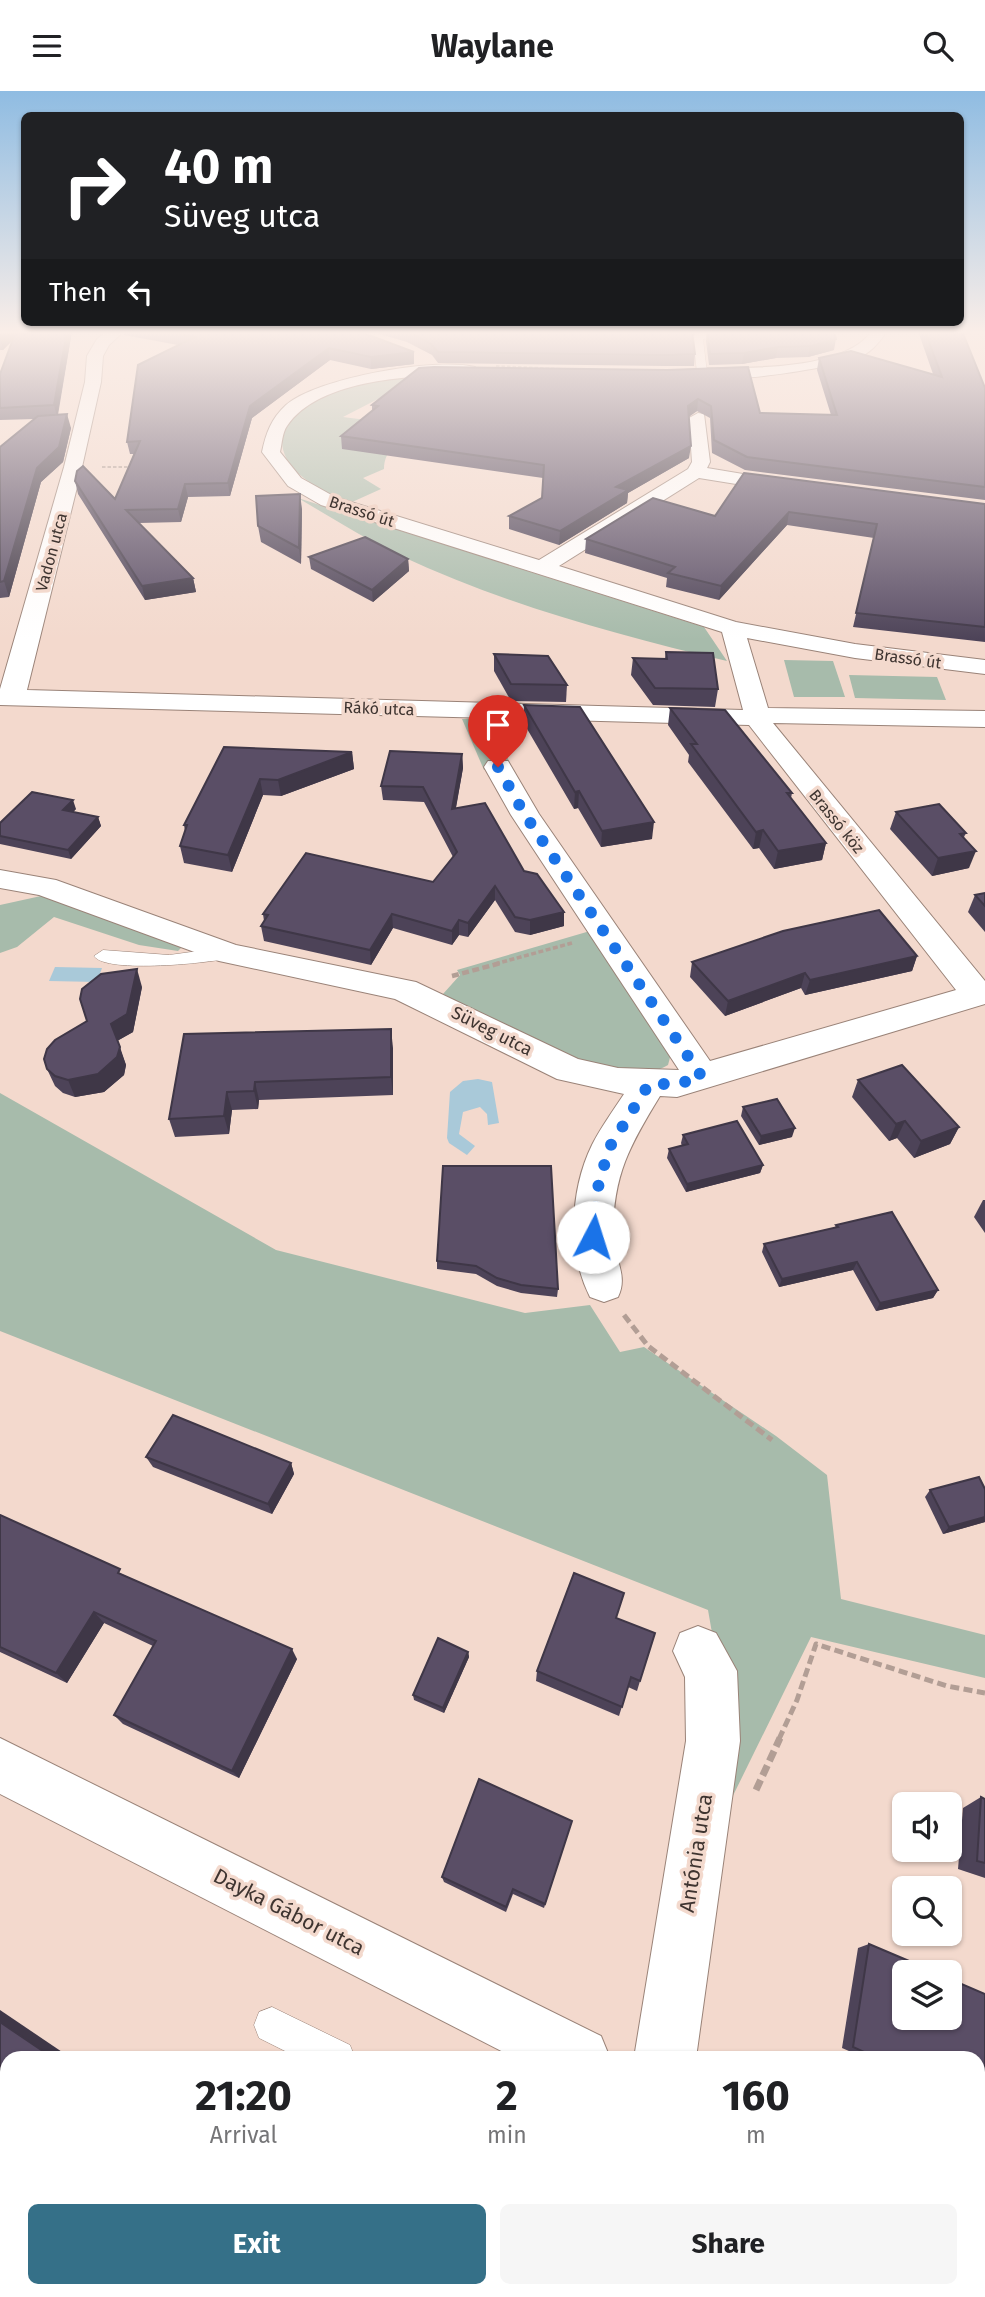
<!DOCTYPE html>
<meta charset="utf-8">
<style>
:root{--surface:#fff;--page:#f6f6f6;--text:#202124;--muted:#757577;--accent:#357088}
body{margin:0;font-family:"Fira Sans",sans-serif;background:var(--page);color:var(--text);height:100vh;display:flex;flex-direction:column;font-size:26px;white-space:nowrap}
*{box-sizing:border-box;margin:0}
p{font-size:23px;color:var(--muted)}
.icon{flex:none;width:38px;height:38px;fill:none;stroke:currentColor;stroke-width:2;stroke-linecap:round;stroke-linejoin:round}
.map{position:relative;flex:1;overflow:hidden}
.details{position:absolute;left:0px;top:1960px;width:985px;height:247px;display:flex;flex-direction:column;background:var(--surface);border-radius:21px 21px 0 0;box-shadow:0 2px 5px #0004}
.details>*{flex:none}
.guide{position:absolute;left:21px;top:21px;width:943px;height:214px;border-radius:10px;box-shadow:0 2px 5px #0004;background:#202124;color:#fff;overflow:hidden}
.buttons{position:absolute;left:892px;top:1701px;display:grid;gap:14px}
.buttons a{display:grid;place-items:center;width:70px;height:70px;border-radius:10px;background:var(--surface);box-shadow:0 2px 5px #0004;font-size:35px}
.pin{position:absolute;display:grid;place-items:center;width:60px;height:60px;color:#fff;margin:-72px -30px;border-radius:50% 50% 50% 0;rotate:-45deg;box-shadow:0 0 7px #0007}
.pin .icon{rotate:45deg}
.me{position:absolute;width:77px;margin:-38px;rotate:5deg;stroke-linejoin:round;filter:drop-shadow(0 0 5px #0008)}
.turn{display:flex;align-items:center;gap:24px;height:147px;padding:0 28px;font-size:32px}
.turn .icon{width:91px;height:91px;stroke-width:2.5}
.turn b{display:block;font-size:49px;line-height:60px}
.then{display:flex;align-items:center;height:66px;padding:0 28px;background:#0003;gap:14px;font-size:26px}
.eta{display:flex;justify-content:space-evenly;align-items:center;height:119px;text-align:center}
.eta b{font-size:42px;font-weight:700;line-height:49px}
.button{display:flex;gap:14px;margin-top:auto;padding:14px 28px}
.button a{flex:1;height:80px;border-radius:10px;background:var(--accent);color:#fff;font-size:28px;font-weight:700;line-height:80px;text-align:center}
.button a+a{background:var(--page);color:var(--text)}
header{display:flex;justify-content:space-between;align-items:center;height:91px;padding:0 28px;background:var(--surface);font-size:32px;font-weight:700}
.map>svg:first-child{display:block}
</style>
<header><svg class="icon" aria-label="menu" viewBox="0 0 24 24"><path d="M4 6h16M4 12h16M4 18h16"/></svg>Waylane<svg class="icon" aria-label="search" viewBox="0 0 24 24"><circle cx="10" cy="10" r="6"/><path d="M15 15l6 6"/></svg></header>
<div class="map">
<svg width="985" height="2206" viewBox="0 0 985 2206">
<rect width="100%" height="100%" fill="#f3d9cd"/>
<g fill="#a7bbab">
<path d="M447,282l-71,27 -33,17 70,9c-13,13 -29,24 -29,43l-21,9 18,11 -31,14c-99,-39 -85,-95 12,-120 28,-7 57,-8 85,-10z"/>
<path d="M298,407l406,129 23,34c-110,-26 -223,-57 -326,-105 -36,-17 -69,-38 -103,-58z"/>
<path d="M784,569l49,1 12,36h-51z"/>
<path d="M849,584l88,2 9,23 -91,-2z"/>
<path d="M462,628h31l17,45 -26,6z"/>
<path d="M41,805l15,3 126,48 -4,4 -39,-6 -85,-28 -37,30 -17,6v-48z"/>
<path d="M590,840l82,119 -4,15c-56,33 -173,-44 -225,-71l17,-19 -3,-5z"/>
<path d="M0,1002l276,157 249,63 65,-8 30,47 24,-5 132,89 51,39 14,124 144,36v43l-174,-41 -90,183 5,-107 -18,-103 -708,-279z"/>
</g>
<g fill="#a9c9d9">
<path d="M55,876l47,1 -5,14 -48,-1z"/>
<path d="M478,988l14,3 7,41 -11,2 -1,-11 -7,-7 -17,5 -4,22 16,12 -8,9 -18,-12 -2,-5 3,-46 13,-11z"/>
</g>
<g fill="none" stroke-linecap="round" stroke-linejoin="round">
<g stroke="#9a8378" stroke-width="1">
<g id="lane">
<path d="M698,242l26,3 -21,3 4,34 -5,3 -5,-3 -4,-37z"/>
<path d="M228,856l7,2 2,4 -2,4c-23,6 -129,17 -141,-1l9,-6 66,5z"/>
<path d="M272,1916l78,38 5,13h-56l-40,-20 -5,-13 5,-13z"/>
</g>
</g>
<g stroke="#9a8378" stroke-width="2">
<g id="street">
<path d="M107,240h17l-15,14 -6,11 -2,26 -19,85 -55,223 716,20 -21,-78 -401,-127 -33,-19 -26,-34c4,-19 9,-33 24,-47 31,-27 149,-48 189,-38l2,3 -8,5c-52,0 -150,3 -182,51 -5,7 -5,18 -7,26l21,26 34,19 204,63 149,-91 4,-7 -3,-44 9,-5 6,1 6,48 -3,6 91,15 3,4 -3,4 -7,2 -92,-15 -140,88 177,56 119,22 130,16v14l-130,-16 -108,-20 21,70 217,3v16l-212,-4 212,258v23l-308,93 -17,-1c-30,49 -47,79 -47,138 0,23 16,41 5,63l-14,5 -14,-5c-23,-45 -20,-107 2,-152 9,-18 21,-34 32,-51l-67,-15 -162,-80 -176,-38 -180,-66 -39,-7v-18l56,10 180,65 180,37 162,77 40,9 61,2 -168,-255 -27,-48 4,-6h20l31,53 171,247 246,-71 -207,-265 -749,-20v-16l64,-222 21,-85 2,-26 10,-17z"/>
<path d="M872,240h15c-9,13 -17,23 -32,28 -24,9 -151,30 -166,14l8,-5c46,0 146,4 175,-37z"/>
<path d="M698,1535l18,7 21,38 3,70 -44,317h-62l52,-317 -1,-64 -12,-26 7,-18z"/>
<path d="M0,1647l601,298 9,22h-95l-515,-264z"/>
<path d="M978,2136l7,2v68l-14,-6h7z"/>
</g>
</g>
<g stroke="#b29e95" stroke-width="2" stroke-dasharray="3.5 2" stroke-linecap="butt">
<path d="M496,275l68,3"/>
<path d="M102,376h30"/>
</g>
<path stroke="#b29e95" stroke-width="3.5" stroke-dasharray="5 2.5" stroke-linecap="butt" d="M495,873l77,-21"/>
<path stroke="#b29e95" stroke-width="4.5" stroke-dasharray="7 3.5" stroke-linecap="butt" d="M452,885l49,-13"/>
<g stroke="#b29e95" stroke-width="5" stroke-dasharray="9 4.5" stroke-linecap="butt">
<path d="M624,1224l24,31 124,94"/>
<path d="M779,1648l18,-39 19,-56 131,42 38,7"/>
</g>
<g stroke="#b29e95" stroke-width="7" stroke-dasharray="11 5" stroke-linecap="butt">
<path d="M756,1699l24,-52"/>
<path d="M497,2206l2,-6"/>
</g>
<use href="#lane" fill="#fff" fill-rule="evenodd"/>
<use href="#street" fill="#fff" fill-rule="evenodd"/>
</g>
<g fill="#4d4358">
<path d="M0,240h72l-14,84 13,13 -8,34 -22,20 -32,115 -9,1v-151l35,-28 -35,1v-46l13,-34 -10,10h-3z"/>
<path d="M123,240h235l56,21v12l-43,5 -41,-9 -78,58 -22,78 -42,1 -7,25 -42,1 54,55 3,14 -51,8 -67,-106 -3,-13 40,18 19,-45h-4l-3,-12 51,-97 -54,-10z"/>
<path d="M358,240h339l-4,4 2,19 -1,12h-28l-228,-3 -6,-8 -25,-13 -31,-9z"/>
<path d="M704,240h130v19l-26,7 -32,1 -34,6 -33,1 -3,-24 1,-9z"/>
<path d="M918,240h44l23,57v112l-240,-30 -33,-17 -2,-35 -13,-7 -8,6v41l-61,35 -1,10 -68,42 -50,-16v-13l33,-18 1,-20 -201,-29 -1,-13 31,-25v-6l295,-35 93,43 71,2 -14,-45 2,-12 114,16z"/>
<path d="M744,382l241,31v138l-132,-15 21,-89 -87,-13 -68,75 -53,-13 1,-9 -82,-25 1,-14 129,-23z"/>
<path d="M302,418l-1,55 -40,-22 -3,-16z"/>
<path d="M309,466l99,2 1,12 -36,31 -62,-33z"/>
<path d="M666,561l52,37 -3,18 -62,-2 -22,-30 2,-17 32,1z"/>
<path d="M494,563l73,31 -1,17 -55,-1 -17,-30z"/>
<path d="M524,614l128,134 -51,8 -23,-39 -4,1 -51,-87z"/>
<path d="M670,617l122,85 -1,5 35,45 -4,17 -48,9 -15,-21 -6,1 -65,-87 1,-7 -21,-30z"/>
<path d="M224,656l128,5 2,17 -73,27 -18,-1 -31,77 -48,-9 -4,-17 5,-15 -1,-6z"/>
<path d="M462,663l1,14 -7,40 68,63 40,55 -34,9 -15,-3 -20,-32 -27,37 -9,-2 -7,10 -59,-17 -22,37 -107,-24 -3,-15 3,-5 -1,-7 170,-32 20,-25 -29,-55 -41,-2 -2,-14z"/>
<path d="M76,718l-3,3 25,5 3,9 -30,33 -71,-15v-21z"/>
<path d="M896,721l70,21 -2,4 5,31 -37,8 -42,-47z"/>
<path d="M985,802v39l-17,-20 7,-17z"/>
<path d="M917,865l-5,15 -107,24 -4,-7 -76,28 -35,-39 2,-15z"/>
<path d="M142,896l-9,45 -16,9 9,24 -2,10 -20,17 -29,5 -12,-4 -8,-7 -8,-17 40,-48z"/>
<path d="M184,943l209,14v47l-134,5 -1,9 -26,1 -3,24 -54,3 -6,-18z"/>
<path d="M858,989l101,47 -9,17 -36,14 -17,-20 -8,3 -37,-44z"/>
<path d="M743,1016l49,30 -33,8 -18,-29z"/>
<path d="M683,1044l80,30 -3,8 -74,19 -19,-34 2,-9 13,-3 -1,-3z"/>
<path d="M443,1075l115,123 -1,8 -36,-4 -24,-7 -21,-12 -39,-5v-8z"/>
<path d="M983,1109h2v33l-11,-16z"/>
<path d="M836,1134l102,65 -5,8 -57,13 -23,-41 -74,17 -17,-35 2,-8 71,-16z"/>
<path d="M146,1366l145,6 3,11 -22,40 -119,-47z"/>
<path d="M985,1398v33l-42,12 -18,-37 5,-7z"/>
<path d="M0,1424l297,144 -58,119 -116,-54 -9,-9 39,-69 -49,-23 -37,60 -67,-31z"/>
<path d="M617,1527l23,63 -3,10 -9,-4 -9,29 -83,-35 1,-10z"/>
<path d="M468,1561l1,5 -25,56 -30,-13 -1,-5z"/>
<path d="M981,1706l4,2v79l-27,-9 5,-61z"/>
<path d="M572,1730l-28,87 -31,-14 -7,18 -62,-30 -2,-5z"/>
<path d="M869,1853l116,50v119l-3,-1v9h-4v-63h-113l-23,-10 16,-100z"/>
</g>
<g fill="#3f3747">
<path d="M7,240h14l-18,19 -3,-12z"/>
<path d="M67,240h5l-15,86 -3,-12z"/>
<path d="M836,248l-2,11 -26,7 2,-11z"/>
<path d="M778,256l-2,11 -34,6 2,-11z"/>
<path d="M329,257l1,12 -78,58 -22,78 -2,-13 22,-77z"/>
<path d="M414,261v12l-43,5v-12z"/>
<path d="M698,308l-1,12 -11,7 2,-12z"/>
<path d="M67,323l4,14 -8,34 -22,20 -32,115 -5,-16 33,-113z"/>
<path d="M691,355l-2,12 -61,35 -1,10 -68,42 1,-14 56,-44z"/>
<path d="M185,393l3,13 -7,25 -3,-13z"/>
<path d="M300,403l2,15 -1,55 -2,-16z"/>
<path d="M789,421l-2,13 -68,75 2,-14z"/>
<path d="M408,468l1,12 -36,31 -1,-12z"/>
<path d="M193,487l3,14 -51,8 -3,-14z"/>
<path d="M352,661l2,17 -73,27 -3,-16z"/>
<path d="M462,663l1,14 -10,55 -1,-14z"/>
<path d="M260,688l3,16 -31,77 -4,-17z"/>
<path d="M579,700l-1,17 -4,1 1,-17z"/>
<path d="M73,709l3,9 -10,10 -3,-9z"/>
<path d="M98,726l3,9 -30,33 -3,-9z"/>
<path d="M654,731l-2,17 -51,8 1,-16z"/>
<path d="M763,739l-4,18 -6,1 3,-17z"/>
<path d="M826,752l-4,17 -48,9 4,-18z"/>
<path d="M976,760l-7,17 -37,8 6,-18z"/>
<path d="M495,795v14l-27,37v-14z"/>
<path d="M564,821v14l-34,9v-15z"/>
<path d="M392,823l1,14 -22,37 -1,-15z"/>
<path d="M459,829v15l-7,10v-14z"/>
<path d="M917,865l-5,15 -107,24 5,-15z"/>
<path d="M137,878l5,18 -9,45 -16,9 -6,-17z"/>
<path d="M805,882l-4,15 -76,28 3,-15z"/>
<path d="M391,938l2,19v47l-2,-18z"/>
<path d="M120,956l6,18 -2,10 -20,17 -29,5 -7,-17z"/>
<path d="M255,991l4,18 -1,9 -4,-18z"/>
<path d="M227,1001l5,18 -3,24 -5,-18z"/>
<path d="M905,1030l-8,17 -8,3 7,-17z"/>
<path d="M959,1036l-9,17 -36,14 7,-17z"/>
<path d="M795,1037l-3,9 -33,8 2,-9z"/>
<path d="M763,1074l-3,8 -74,19 1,-8z"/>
<path d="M857,1171l-4,8 -74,17 3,-8z"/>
<path d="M938,1199l-5,8 -57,13 4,-8z"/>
<path d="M291,1372l3,11 -22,40 -4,-10z"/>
<path d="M985,1426v5l-42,12 6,-7z"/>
<path d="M94,1521l10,11 -37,60 -11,-10z"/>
<path d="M292,1558l5,10 -58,119 -7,-7z"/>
<path d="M468,1561l1,5 -25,56 -1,-5z"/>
<path d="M0,1919l71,48h-18l-53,-36z"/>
</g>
<g fill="#5a4e66" stroke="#3f3747" stroke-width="2">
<path d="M0,240h7l-7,7z"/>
<path d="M16,240h51l-13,74 -54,3v-34z"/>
<path d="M165,240h193l56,21 -43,5 -42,-9 -79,58 -22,77 -43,1 -7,25 -52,1 67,68 -51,8 -67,-105 2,-10 6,-5 32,33 25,-58 -13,1 11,-77 57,-28z"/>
<path d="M408,240h284l3,23 -28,1 -229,-3 -7,-8z"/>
<path d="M707,240h127l2,8 -26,7 -32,1 -34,6 -34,1z"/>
<path d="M925,240h37l23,57v99l-238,-30 -33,-17 -3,-34 -13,-7 -10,7 3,40 -75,41 12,3 -68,41 -51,-15 33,-18 2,-33 -203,-29 37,-30 -6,-1 47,-37 15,-1 233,3 81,-3 12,46 77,2 -18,-57 32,-7 91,26z"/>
<path d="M67,323l-8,33 -22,21 -33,113 -4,1v-135l38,-31z"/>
<path d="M744,382l241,31v123l-129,-14 21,-89 -88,-12 -68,74 -53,-13 7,-6 -89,-28 67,-41 62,18z"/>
<path d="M300,403l-1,54 -41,-22 -2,-30z"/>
<path d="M365,446l43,22 -36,31 -63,-33z"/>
<path d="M666,561l47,1 5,36 -63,-1 -22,-30 34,1z"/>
<path d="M494,563l54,2 19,29 -56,-1z"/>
<path d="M524,614l56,2 74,115 -52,9 -23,-40 -4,1z"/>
<path d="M670,617l55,2 67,83h-5l39,50 -48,8 -15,-21 -7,2 -65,-88h6z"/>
<path d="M224,656l128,5 -74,28 -18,-1 -32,76 -48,-9 7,-21h-3z"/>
<path d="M390,660l72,3 -10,55 33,-6 39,68 13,3 27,38 -34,8 -15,-3 -20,-31 -27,37 -9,-3 -7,11 -60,-17 -22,36 -109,-24 7,-11 -5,-1 43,-61 127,29 24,-30 -34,-65 -42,-1z"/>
<path d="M32,701l41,8 -10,10 35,7 -30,33 -68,-14v-13z"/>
<path d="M939,713l27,29 -6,1 16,17 -38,7 -42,-46z"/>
<path d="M985,802v13l-10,-11z"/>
<path d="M879,819l38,46 -107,24 -5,-7 -77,28 -36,-39 91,-31z"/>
<path d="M137,878l-10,45 -16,10 9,23 -3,10 -19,17 -30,6 -13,-4 -8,-7 -3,-10 3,-10 8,-9 32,-19 -7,-22 2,-10 19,-15z"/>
<path d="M391,938v48l-136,5 -1,9 -27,1 -3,24 -55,3 15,-85z"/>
<path d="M902,974l57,62 -38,14 -16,-20 -9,3 -38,-44z"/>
<path d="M777,1008l18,29 -34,8 -18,-29z"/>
<path d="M737,1030l26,44 -76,19 -18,-35 19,-5 -5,-9z"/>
<path d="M443,1075h108l7,123 -37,-4 -24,-7 -21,-12 -39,-5z"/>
<path d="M892,1121l46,78 -58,13 -23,-41 -75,17 -18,-35 74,-17 -2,-2z"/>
<path d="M173,1324l118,48 -23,41 -122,-47z"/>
<path d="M979,1386l6,12v28l-36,10 -19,-37z"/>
<path d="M0,1424l120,54 -2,4 174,76 -60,122 -118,-56 42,-74 -62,-29 -38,61 -56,-26z"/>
<path d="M574,1482l50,20 -8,25 39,15 -15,48 -9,-4 -9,30 -85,-36z"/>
<path d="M438,1547l30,14 -25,56 -30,-13z"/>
<path d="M479,1688l93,42 -27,83 -32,-15 -7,18 -64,-30z"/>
<path d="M981,1706l4,2v64l-8,-2z"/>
<path d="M869,1853l66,28h-30v46h45v-39l35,15v114l-2,-1 -1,14 -4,-1v-62h-101l-24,-11z"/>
<path d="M0,1931l53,36h-46v88l-7,-5z"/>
<path d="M143,2200h191l-3,6h-191z"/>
</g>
<linearGradient id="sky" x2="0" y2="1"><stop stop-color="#8fbce2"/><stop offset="0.44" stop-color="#faeee8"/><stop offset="1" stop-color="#faeee8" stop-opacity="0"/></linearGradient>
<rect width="985" height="549" fill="url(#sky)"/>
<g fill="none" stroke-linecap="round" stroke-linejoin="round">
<path stroke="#1a73e8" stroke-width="12" stroke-dasharray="0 21.6" d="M498,676l27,48 177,262 -25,7h-28l-40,64 -12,43 -4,46"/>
</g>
<g text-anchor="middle" stroke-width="7" stroke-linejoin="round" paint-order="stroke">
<g font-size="16" fill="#3e3430" stroke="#f3d9cd">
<text transform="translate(362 420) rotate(18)" y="6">Brassó út</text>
<text transform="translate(51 461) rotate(-75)" y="6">Vadon utca</text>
<text transform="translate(908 567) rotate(8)" y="6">Brassó út</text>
<text transform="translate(379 617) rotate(2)" y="6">Rákó utca</text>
<text transform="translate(837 730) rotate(51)" y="6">Brassó köz</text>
</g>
<g font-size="18" fill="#3e3430" stroke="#f3d9cd">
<text transform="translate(492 940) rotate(27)" y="6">Süveg utca</text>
</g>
<g font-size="21" fill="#3e3430" stroke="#f3d9cd">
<text transform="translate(696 1762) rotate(-81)" y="7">Antónia utca</text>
<text transform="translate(289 1821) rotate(27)" y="7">Dayka Gábor utca</text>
</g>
</g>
</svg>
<div class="buttons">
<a><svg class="icon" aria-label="sound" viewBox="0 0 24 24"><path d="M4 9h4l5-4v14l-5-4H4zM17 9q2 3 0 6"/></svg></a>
<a><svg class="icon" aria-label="search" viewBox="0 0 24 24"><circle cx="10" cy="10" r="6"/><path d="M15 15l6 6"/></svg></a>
<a><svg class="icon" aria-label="layers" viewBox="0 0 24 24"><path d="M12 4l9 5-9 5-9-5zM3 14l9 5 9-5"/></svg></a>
</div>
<div class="pin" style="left:498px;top:676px;background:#d93025"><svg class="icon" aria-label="arrive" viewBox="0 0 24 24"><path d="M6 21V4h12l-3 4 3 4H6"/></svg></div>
<svg class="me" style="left:593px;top:1146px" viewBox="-20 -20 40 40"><circle r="19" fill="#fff"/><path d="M0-13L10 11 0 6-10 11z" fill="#1a73e8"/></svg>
<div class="guide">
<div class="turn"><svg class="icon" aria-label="right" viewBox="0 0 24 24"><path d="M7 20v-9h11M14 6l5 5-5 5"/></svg><div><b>40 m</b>Süveg utca</div></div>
<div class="then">Then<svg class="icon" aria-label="left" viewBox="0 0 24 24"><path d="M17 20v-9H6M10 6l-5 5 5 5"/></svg></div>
</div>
<section class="details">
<div class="eta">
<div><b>21:20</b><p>Arrival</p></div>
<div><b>2</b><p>min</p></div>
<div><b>160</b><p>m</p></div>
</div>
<div class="button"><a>Exit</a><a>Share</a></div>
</section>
</div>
